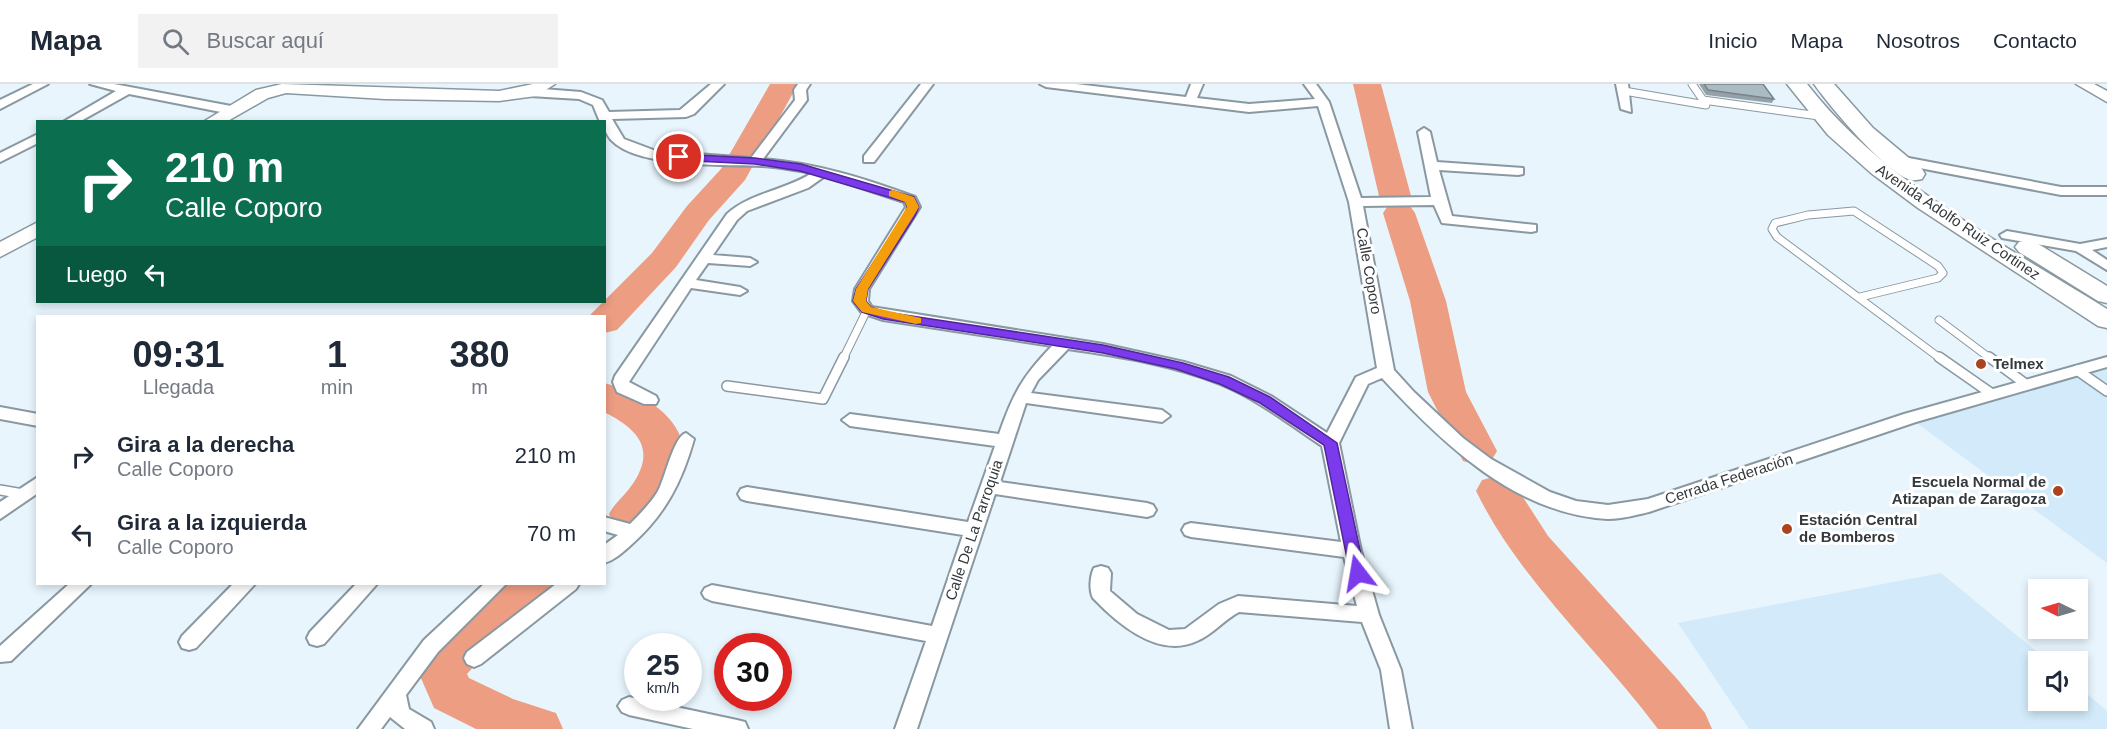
<!DOCTYPE html>
<html lang="es">
<meta charset="utf-8">
<style>
:root{--surface:#fff;--page:#f2f2f3;--text:#1f2937;--muted:#747a83;--line:#e0e1e3}
body{margin:0;font-family:Helvetica,sans-serif;background:var(--page);color:var(--text);height:100vh;display:flex;flex-direction:column;font-size:22px;white-space:nowrap}
*{box-sizing:border-box;margin:0}
p{font-size:20px;color:var(--muted)}
.icon{flex:none;width:33px;height:33px;fill:none;stroke:currentColor;stroke-width:2;stroke-linecap:round;stroke-linejoin:round}
.map{position:relative;flex:1;overflow:hidden}
.details{position:absolute;left:36px;top:231px;width:570px;height:270px;display:flex;flex-direction:column;background:var(--surface);border-radius:0px;box-shadow:0 3px 9px #0003}
.details>*{flex:none}
.hud{position:absolute;left:36px;top:36px;width:570px;height:183px;border-radius:0px;box-shadow:0 3px 9px #0003;background:#0b6e4f;color:#fff;overflow:hidden}
.needle{width:39px;rotate:275deg}
.buttons{position:absolute;left:2028px;top:495px;display:grid;gap:12px}
.buttons a{display:grid;place-items:center;width:60px;height:60px;border-radius:0px;background:var(--surface);box-shadow:0 3px 9px #0003;font-size:30px}
.speed{position:absolute;left:624px;top:549px;display:flex;gap:12px;font-size:30px;font-weight:700;text-align:center}
.speed>*{display:grid;place-content:center;width:78px;height:78px;border-radius:50%;background:var(--surface);box-shadow:0 3px 9px #0003;line-height:1}
.speed small{font-size:15px;font-weight:400}
.speed .limit{border:9px solid #d22;background:#fff;color:#111}
.pin{position:absolute;display:grid;place-items:center;width:51px;height:51px;color:#fff;margin:-26px;border:3px solid #fff;border-radius:50%;box-shadow:0 2px 6px #0007}
.me{position:absolute;width:66px;margin:-33px;rotate:346deg;stroke-linejoin:round;filter:drop-shadow(0 0 4px #0008)}
.turn{display:flex;align-items:center;gap:21px;height:126px;padding:0 30px;font-size:27px}
.turn .icon{width:78px;height:78px;stroke-width:2.5}
.turn b{display:block;font-size:42px;line-height:51px}
.then{display:flex;align-items:center;height:57px;padding:0 30px;background:#0003;gap:12px;font-size:22px}
.eta{display:flex;justify-content:space-evenly;align-items:center;height:102px;text-align:center}
.eta b{font-size:36px;font-weight:600;line-height:42px}
ul{padding:0;list-style:none}
li{display:flex;align-items:center;gap:18px;height:78px;padding:0 30px}
li div{flex:1}
li b{display:block;font-size:22px}
li em{font-style:normal}
header{display:flex;align-items:center;gap:36px;box-sizing:border-box;height:84px;padding:0 30px;background:var(--surface);border-bottom:2px solid var(--line)}
header strong{font-size:28px}
nav{display:flex;gap:33px;margin-inline-start:auto;font-size:21px}
.search{width:420px;height:54px;background:var(--page);display:flex;align-items:center;gap:15px;box-sizing:border-box;padding:0 21px;border-radius:0px;color:var(--muted);font-size:22px}
.map>svg:first-child{display:block}
</style>
<header>
<strong>Mapa</strong>
<div class="search"><svg class="icon" aria-label="search" viewBox="0 0 24 24"><circle cx="10" cy="10" r="6"/><path d="M15 15l6 6"/></svg>Buscar aquí</div>
<nav><a>Inicio</a><a>Mapa</a><a>Nosotros</a><a>Contacto</a></nav>
</header>
<div class="map">
<svg width="2107" height="645" viewBox="0 0 2107 645">
<rect width="100%" height="100%" fill="#e8f5fd"/>
<g fill="#d2eaf9">
<path d="M2107,278v201l-197,-145z"/>
<path d="M1941,489l107,88 -10,1v38h40v-14l29,25v18h-358l-71,-106z"/>
</g>
<g fill="none" stroke-linecap="round" stroke-linejoin="round">
<g fill="#ed9d82" fill-rule="evenodd">
<path d="M770,0h28l-53,96 -36,40 -33,47 -59,63 -13,3v-17h-14l1,-2 61,-61 35,-47 34,-37z"/>
<path d="M1353,0h28l30,112 -5,7 -5,1 9,2 5,7 31,88 20,91 31,59 -6,10 -14,4 -14,-4 -35,-69 -18,-91 -27,-88 5,-7 5,-1 -9,-2 -5,-7z"/>
<path d="M604,299c30,8 65,24 77,55 8,23 -14,75 -35,87 -11,6 -20,4 -31,0l-6,-11c5,-10 13,-16 20,-25 29,-38 11,-59 -25,-77z"/>
<path d="M1497,392l15,4 36,56 130,144 27,33 7,16h-54c-60,-80 -138,-148 -182,-238l6,-11z"/>
<path d="M502,500h57l-7,13 -43,30 -42,47 2,4 44,21 43,14 7,16h-87l-42,-21 -17,-39c17,-34 54,-64 85,-85z"/>
</g>
<g stroke="#8998a1" stroke-width="9">
<g id="service-far1">
<path d="M1692,0l11,16 116,16"/>
<path d="M1624,7l82,14"/>
<path d="M1860,213l78,-19 5,-5 -5,-7 -84,-55 -46,4 -33,8 -3,6 5,8 164,122"/>
<path d="M1939,236l52,39"/>
<path d="M843,275l24,-49"/>
</g>
</g>
<g stroke="#8998a1" stroke-width="12">
<g id="service">
<path d="M1939,273l53,37"/>
<path d="M1989,273l38,28"/>
<path d="M2077,286l30,21"/>
<path d="M727,302l96,13 21,-42"/>
<path d="M0,406l23,4"/>
</g>
</g>
<g stroke="#8998a1" stroke-width="4">
<g id="minor">
<path d="M33,0h15l-48,25v-9z"/>
<path d="M90,0h24l117,22 6,4 -6,4 -102,-20 -50,28h-16l53,-31z"/>
<path d="M711,0h13l-30,30 -8,3 -74,2 12,20 32,12 95,7 44,-58 -1,-10 4,-6h12l-4,6 1,10 -44,59c53,4 103,20 152,38l5,10 -51,82 -1,12 4,6 231,37 81,18 47,14 40,20 56,37 29,-56 21,-9 -28,-166 -31,-96 -69,6 -203,-25 -6,-3h36l110,13 5,-13h12l-6,14 52,6 66,-5 -11,-15h12l13,18 32,96 70,-1 -13,-65 6,-4 6,4 7,30 86,6v6l-5,1 -79,-5 13,46 84,9v6l-5,1 -89,-9 -8,-18 -71,1 31,164 20,22 49,46 28,21 59,33 26,9 32,4 40,-6 256,-85 203,-57v10l-191,55 -267,90c-13,3 -27,7 -41,7 -93,-5 -166,-76 -226,-141l-14,6 -29,59 22,108 18,64 22,55 11,59h-22l-9,-59 -19,-48 -123,-10c-15,8 -27,23 -42,29 -38,18 -78,-16 -104,-43 -4,-8 -3,-22 1,-30l7,-2 7,2 3,5 -1,18 27,23 32,16 16,-1 34,-25 19,-8 119,10 -13,-49 -153,-20 -6,-2 -3,-5 3,-5 6,-2 150,19 -19,-96c-33,-22 -65,-47 -102,-62 -47,-19 -102,-28 -152,-35l-30,31 -7,13 131,17 8,6 -8,6 -136,-19 -26,79 147,21 6,2 3,5 -3,5 -6,2 -152,-23 -78,235h-22l31,-88 -214,-40 -7,-3 -3,-5 3,-5 7,-3 220,41 31,-91 -216,-34 -6,-2 -3,-5 3,-5 6,-2 221,35 27,-76 -145,-20 -8,-6 8,-6 149,20c14,-40 23,-57 53,-88l-169,-26 -21,-7 -9,-12 2,-12 51,-82 -2,-5 -79,-26 -17,12 -61,23 -10,9 -24,35 37,3 7,4 -7,4 -42,-3 -12,17 44,7 7,4 -7,4 -49,-7 -62,94 27,14 2,4 -2,4h-12l-27,-12 -4,-10 2,-6 112,-162c23,-21 59,-24 85,-41 -17,-3 -33,-6 -50,-7 -34,-2 -158,5 -158,-44h-4l-7,-17 -14,-6 -49,-3 -6,-4 6,-4 51,4 21,8 7,12 71,-2z"/>
<path d="M921,0h12l-59,78h-10v-6z"/>
<path d="M1616,0h12l3,28 -10,-3z"/>
<path d="M38,50v9l-38,19v-9z"/>
<path d="M1893,71l168,32h46v8h-46l-173,-33 -1,-3z"/>
<path d="M2007,147l73,13 27,-5v8l-15,3 15,10v10l-31,-19 -74,-13 -2,-3z"/>
<path d="M0,323l38,7v12l-38,-7z"/>
<path d="M686,349l8,6c-12,43 -29,76 -63,106 -8,7 -16,15 -27,18v-18l14,-10 -14,-4v-14l26,7c10,-10 20,-20 28,-33 7,-13 16,-55 28,-58z"/>
<path d="M38,393v16l-38,26v-17z"/>
<path d="M69,500h22l-80,77 -11,1v-16z"/>
<path d="M233,500h22l-59,64 -7,2 -7,-2 -3,-6 3,-6z"/>
<path d="M356,500h21l-53,60 -7,2 -7,-2 -3,-6 3,-6z"/>
<path d="M484,500h22l-68,68 -32,43 3,14 22,13 3,7h-29l-15,-12 -9,12h-23l66,-89z"/>
<path d="M556,500h23l-3,5 -95,75 -7,3 -7,-3 -3,-6 3,-6z"/>
<path d="M629,613l108,23 8,2 3,7h-55l-64,-14 -7,-3 -4,-6 4,-6z"/>
</g>
</g>
<g stroke="#8998a1" stroke-width="3">
<path id="tertiary" d="M2076,0h18l13,7v11z"/>
</g>
<g stroke="#8998a1" stroke-width="3">
<g id="secondary">
<path d="M282,0l217,7 34,-7h22l-19,12 -37,5 -114,-2 -99,-6 -18,5 -42,24h-23l53,-32z"/>
<path d="M38,138v15l-38,20v-15z"/>
</g>
</g>
<g stroke="#8998a1" stroke-width="3">
<g id="primary">
<path d="M1787,0h20c77,99 195,159 300,225v19l-9,-2 -180,-118 -47,-35 -43,-38z"/>
<path d="M1814,0h20l39,44 49,41 3,5 -3,5c-5,1 -9,2 -14,0 -26,-11 -77,-71 -94,-95z"/>
<path d="M2027,156l8,2 72,44v17l-9,-2 -79,-49 -4,-5 4,-5z"/>
</g>
</g>
<use href="#service-far1" stroke="#fff" stroke-width="7"/>
<use href="#service" stroke="#fff" stroke-width="9"/>
<use href="#minor" fill="#fff" fill-rule="evenodd"/>
<use href="#tertiary" fill="#fff" fill-rule="evenodd"/>
<use href="#secondary" fill="#fff" fill-rule="evenodd"/>
<use href="#primary" fill="#fff" fill-rule="evenodd"/>
</g>
<path fill="#93a1a9" d="M1699,0h64l11,15 -2,4 -66,-8z"/>
<path fill="#abbbc4" stroke="#788389" stroke-width="1.5" d="M1704,0h59l11,15 -66,-9z"/>
<path fill="#7c3aed" stroke="#51269a" stroke-width="1.5" d="M679,70l76,4 46,6 113,33 5,10 -4,9 -47,73 -2,12 5,6 14,5 218,33 80,18 46,14 41,20 67,46 28,130 -2,4 -5,2 -8,-6 -26,-128 -64,-42 -40,-19 -44,-15 -73,-16 -220,-34 -21,-7 -9,-11 3,-12 48,-73 3,-9 -2,-5 -105,-31 -45,-7 -80,-4v-5z"/>
<path fill="#f59e0b" d="M893,106l21,7 5,10 -51,82 -2,12 5,6 50,11v5l-5,1 -54,-12 -9,-11 3,-12 51,-82 -2,-5 -16,-6v-5z"/>
<g fill="#aa431f" stroke="#fff" stroke-width="2">
<circle cx="1981" cy="280" r="6"/>
<circle cx="2058" cy="407" r="6"/>
<circle cx="1787" cy="445" r="6"/>
</g>
<g text-anchor="middle" stroke-width="6" stroke-linejoin="round" paint-order="stroke">
<g font-size="15" fill="#33393d" stroke="#fff">
<text transform="translate(1958 138) rotate(34)" y="5">Avenida Adolfo Ruiz Cortinez</text>
<text transform="translate(1369 187) rotate(80)" y="5">Calle Coporo</text>
<text transform="translate(1729 395) rotate(-18)" y="5">Cerrada Federación</text>
<text transform="translate(974 446) rotate(-71)" y="5">Calle De La Parroquia</text>
</g>
<g font-size="15" font-weight="bold" fill="#33393d" stroke="#fff" text-anchor="start">
<text x="1993" y="285">Telmex</text>
<text x="2046" y="403" text-anchor="end">Escuela Normal de<tspan x="2046" dy="17">Atizapan de Zaragoza</tspan></text>
<text x="1799" y="441">Estación Central<tspan x="1799" dy="17">de Bomberos</tspan></text>
</g>
</g>
</svg>
<div class="buttons">
<a><svg class="needle" viewBox="-14 -14 28 28"><path d="M0-13l5 13h-10z" fill="#e53935"/><path d="M0 13l5-13h-10z" fill="#747a83"/></svg></a>
<a><svg class="icon" aria-label="sound" viewBox="0 0 24 24"><path d="M4 9h4l5-4v14l-5-4H4zM17 9q2 3 0 6"/></svg></a>
</div>
<div class="speed"><div>25<small>km/h</small></div><div class="limit">30</div></div>
<div class="pin" style="left:679px;top:73px;background:#d93025"><svg class="icon" aria-label="arrive" viewBox="0 0 24 24"><path d="M6 21V4h12l-3 4 3 4H6"/></svg></div>
<svg class="me" style="left:1358px;top:489px" viewBox="-20 -20 40 40"><path d="M0-17L14 15 0 8-14 15z" fill="#7c3aed" stroke="#fff" stroke-width="4"/></svg>
<div class="hud">
<div class="turn"><svg class="icon" aria-label="right" viewBox="0 0 24 24"><path d="M7 20v-9h11M14 6l5 5-5 5"/></svg><div><b>210 m</b>Calle Coporo</div></div>
<div class="then">Luego<svg class="icon" aria-label="left" viewBox="0 0 24 24"><path d="M17 20v-9H6M10 6l-5 5 5 5"/></svg></div>
</div>
<section class="details">
<div class="eta">
<div><b>09:31</b><p>Llegada</p></div>
<div><b>1</b><p>min</p></div>
<div><b>380</b><p>m</p></div>
</div>
<ul>
<li><svg class="icon" aria-label="right" viewBox="0 0 24 24"><path d="M7 20v-9h11M14 6l5 5-5 5"/></svg><div><b>Gira a la derecha</b><p>Calle Coporo</p></div><em>210 m</em></li>
<li><svg class="icon" aria-label="left" viewBox="0 0 24 24"><path d="M17 20v-9H6M10 6l-5 5 5 5"/></svg><div><b>Gira a la izquierda</b><p>Calle Coporo</p></div><em>70 m</em></li>
</ul>
</section>
</div>
